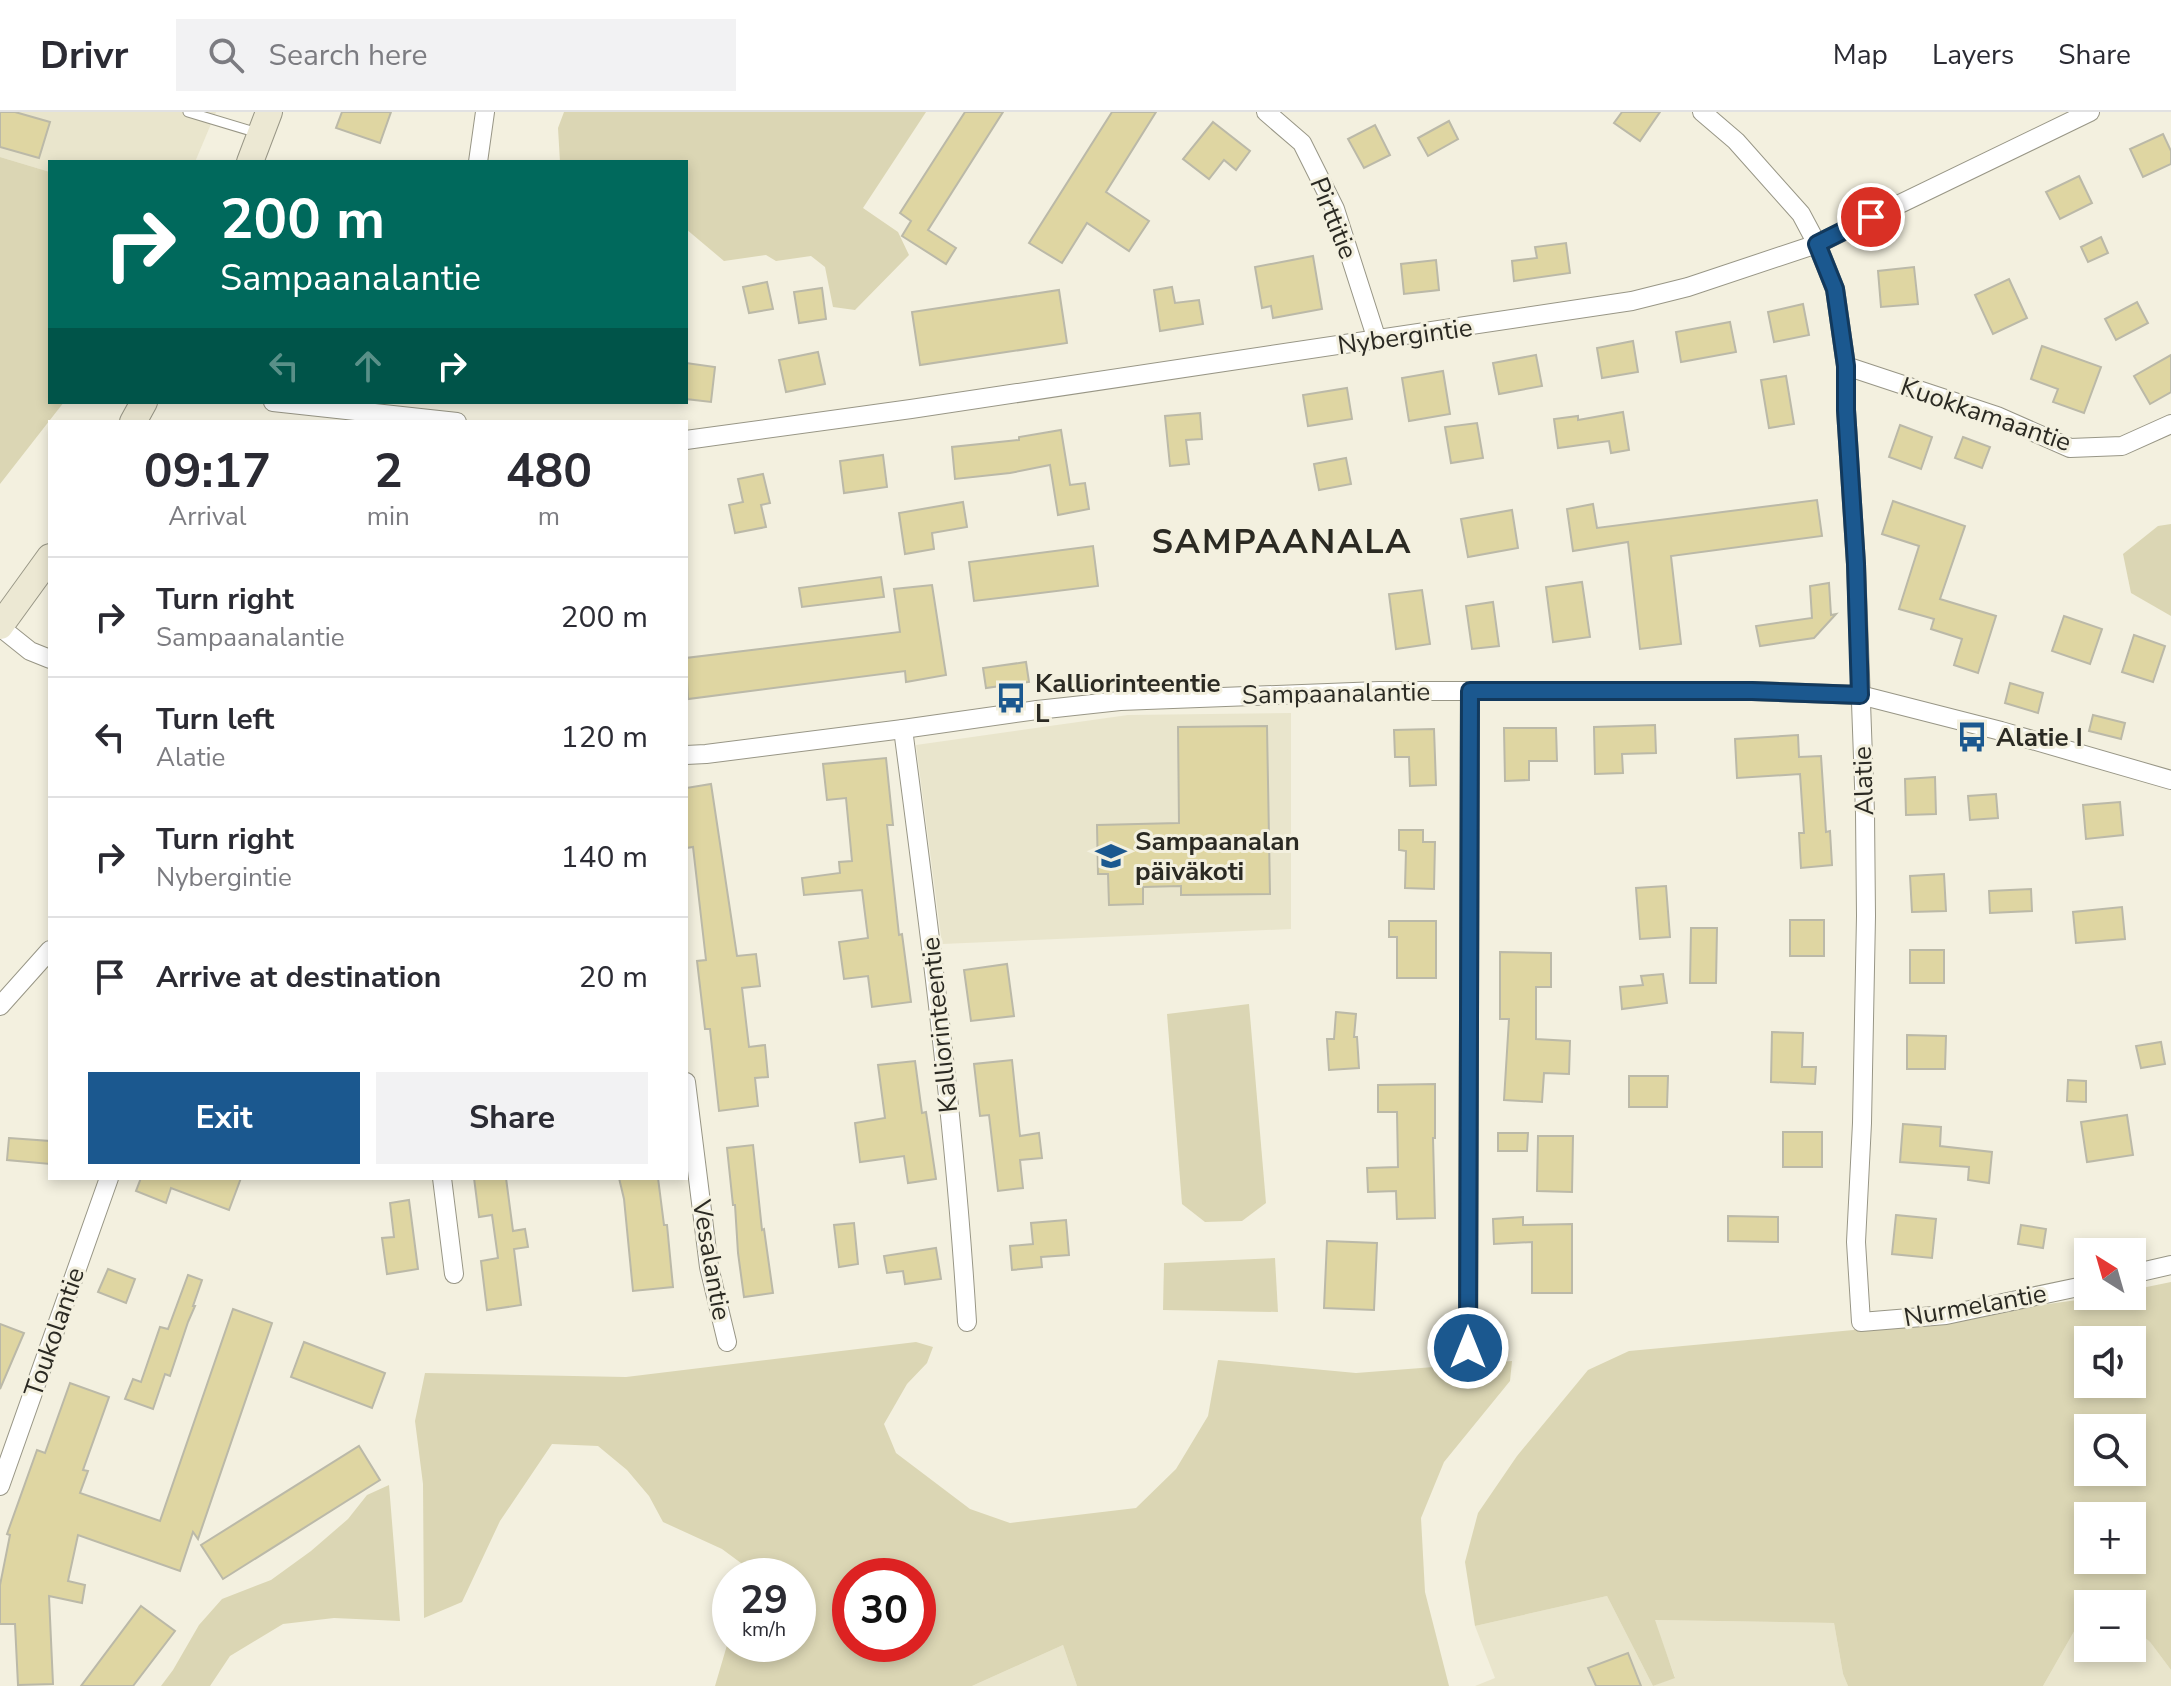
<!DOCTYPE html>
<meta charset="utf-8">
<style>
:root{--surface:#fff;--page:#f2f2f3;--text:#2b2b33;--muted:#7c7c81;--line:#e1e1e2;--accent:#1b588f}
body{margin:0;font-family:"Nunito Sans",sans-serif;background:var(--page);color:var(--text);height:100vh;display:flex;flex-direction:column;font-size:30px;white-space:nowrap}
*{box-sizing:border-box;margin:0}
p{font-size:26px;color:var(--muted)}
.icon{flex:none;width:44px;height:44px;fill:none;stroke:currentColor;stroke-width:2;stroke-linecap:round;stroke-linejoin:round}
.map{position:relative;flex:1;overflow:hidden}
.sheet{position:absolute;left:48px;top:308px;width:640px;height:760px;display:flex;flex-direction:column;background:var(--surface);border-radius:0px;box-shadow:0 4px 12px #0003}
.sheet>*{flex:none}
.hud{position:absolute;left:48px;top:48px;width:640px;height:244px;border-radius:0px;box-shadow:0 4px 12px #0003;background:#00695c;color:#fff;overflow:hidden}
.needle{width:52px;rotate:323deg}
.controls{position:absolute;left:2074px;top:1126px;display:grid;gap:16px}
.controls a{display:grid;place-items:center;width:72px;height:72px;border-radius:0px;background:var(--surface);box-shadow:0 4px 12px #0003;font-size:40px}
.speed{position:absolute;left:712px;top:1446px;display:flex;gap:16px;font-size:40px;font-weight:700;text-align:center}
.speed>*{display:grid;place-content:center;width:104px;height:104px;border-radius:50%;background:var(--surface);box-shadow:0 4px 12px #0003;line-height:1}
.speed small{font-size:20px;font-weight:400}
.speed .limit{border:12px solid #d22;background:#fff;color:#111}
.pin{position:absolute;display:grid;place-items:center;width:68px;height:68px;color:#fff;margin:-34px;border:4px solid #fff;border-radius:50%;box-shadow:0 2px 8px #0007}
.me{position:absolute;width:88px;margin:-44px;rotate:0deg;stroke-linejoin:round;filter:drop-shadow(0 0 6px #0008)}
.turn{display:flex;align-items:center;gap:28px;height:168px;padding:0 40px;font-size:36px}
.turn .icon{width:104px;height:104px;stroke-width:2.5}
.turn b{display:block;font-size:56px;line-height:68px}
.lanes{display:flex;align-items:center;height:76px;padding:0 40px;background:#0003;justify-content:center;gap:40px;direction:ltr}
.lanes .off{opacity:.35}
.eta{display:flex;justify-content:space-evenly;align-items:center;height:136px;text-align:center}
.eta b{font-size:48px;font-weight:700;line-height:56px}
.primary-button{display:flex;gap:16px;margin-top:auto;padding:16px 40px}
.primary-button a{flex:1;height:92px;border-radius:0px;background:var(--accent);color:#fff;font-size:32px;font-weight:700;line-height:92px;text-align:center}
.primary-button a+a{background:var(--page);color:var(--text)}
ul{padding:0;list-style:none}
li{display:flex;align-items:center;gap:24px;height:120px;padding:0 40px;border-top:2px solid var(--line)}
li div{flex:1}
li b{display:block;font-size:30px}
li em{font-style:normal}
header{display:flex;align-items:center;gap:48px;box-sizing:border-box;height:112px;padding:0 40px;background:var(--surface);border-bottom:2px solid var(--line)}
header strong{font-size:38px}
nav{display:flex;gap:44px;margin-inline-start:auto;font-size:28px}
.search{width:560px;height:72px;background:var(--page);display:flex;align-items:center;gap:20px;box-sizing:border-box;padding:0 28px;border-radius:0px;color:var(--muted);font-size:30px}
.map>svg:first-child{display:block}
</style>
<header>
<strong>Drivr</strong>
<div class="search"><svg class="icon" aria-label="search" viewBox="0 0 24 24"><circle cx="10" cy="10" r="6"/><path d="M15 15l6 6"/></svg>Search here</div>
<nav><a>Map</a><a>Layers</a><a>Share</a></nav>
</header>
<div class="map">
<svg width="2171" height="1574" viewBox="0 0 2171 1574">
<rect width="100%" height="100%" fill="#f3f0df"/>
<g fill="#e9e5cc">
<path d="M0,0h216l-21,50h-145v10l-50,-15z"/>
<path d="M1291,601v216l-349,15 -26,-199 212,-30z"/>
<path d="M1607,1484l46,90h-178l20,-8 -20,-52z"/>
<path d="M2088,1503v33h44v-21l18,15 21,28v16h-128l33,-58z"/>
<path d="M1654,1508l180,3 9,51 5,12h-195l22,-9z"/>
<path d="M1063,1533l14,41h-105z"/>
</g>
<g fill="#dbd6b4" fill-rule="evenodd">
<path d="M564,0h362l-63,96 35,24 11,23 -54,55 -22,-3 -8,-40 -14,-11 -35,5 -10,-6 -42,6 -38,-32v-67h-126l-2,-34z"/>
<path d="M0,45l50,15v230h14l-64,82z"/>
<path d="M2171,412v92l-40,-23 -8,-39 35,-28z"/>
<path d="M1249,892l17,199 -24,18 -37,1 -23,-18 -15,-190z"/>
<path d="M1275,1146l3,54 -115,-2 1,-47z"/>
<path d="M2171,1170v388l-21,-28 -18,-15v-23h-44v11l-12,13 -33,58h-195l-5,-12 -9,-51 -179,-3 20,58 -22,8 -46,-90 -132,30 -10,-64 13,-49 39,-57 71,-86 41,-19 246,-23 231,-32h26v-6zM2088,1228h44v44h-44zM2088,1316h44v44h-44zM2088,1404h44v44h-44z"/>
<path d="M916,1230l17,5 -6,16 -20,21 -23,40 12,29 74,56 40,14 126,-15 40,-39 32,-53 10,-56 138,13 156,-12 -2,20 -66,81 -23,56 4,74 24,94h-372l-14,-41 -91,41h-257l15,-51v9h68v-68h-51l2,-7 -27,-20 -59,-27 -14,-26 -22,-26 -29,-24 -46,-2 -52,77 -38,81 -38,16 -1,-134 -8,-63 10,-48 201,4zM850,1464h68v68h-68z"/>
<path d="M389,1373l11,136 -66,-3 -51,6 -53,32 -20,30h-49l12,-16 26,-45 23,-26 49,-19 40,-29 37,-32 19,-24z"/>
</g>
<g fill="#dfd6a2" stroke="#bbb9a8" stroke-width="2">
<path d="M0,0h15l35,10 -11,36 -39,-11z"/>
<path d="M342,0h49l-11,31 -44,-15z"/>
<path d="M965,0h38l-75,118 28,18 -10,16 -44,-28 9,-15 -11,-8z"/>
<path d="M1112,0h44l-50,80 43,29 -20,30 -42,-28 -25,40 -33,-20z"/>
<path d="M1622,0h38l-20,29 -26,-18z"/>
<path d="M1449,9l9,18 -30,17 -10,-18z"/>
<path d="M1213,10l37,29 -14,19 -12,-10 -15,19 -26,-20z"/>
<path d="M1375,13l15,30 -26,13 -16,-29z"/>
<path d="M2163,22l8,17v13l-28,13 -13,-28z"/>
<path d="M2079,64l13,27 -32,16 -14,-27z"/>
<path d="M2101,125l7,16 -20,9 -7,-15z"/>
<path d="M1566,131l4,30 -56,8 -2,-20 25,-3 -2,-11z"/>
<path d="M1313,144l9,53 -49,9 -2,-12 -9,2 -7,-41z"/>
<path d="M1436,148l3,30 -35,4 -3,-30z"/>
<path d="M1914,155l4,37 -37,3 -3,-36z"/>
<path d="M2009,167l18,39 -34,16 -18,-39z"/>
<path d="M767,170l6,27 -24,4 -6,-26z"/>
<path d="M1172,175l3,16 24,-3 4,24 -43,7 -6,-41z"/>
<path d="M822,176l4,31 -27,4 -5,-31z"/>
<path d="M1059,178l8,53 -147,22 -8,-53z"/>
<path d="M2137,190l11,21 -32,17 -11,-21z"/>
<path d="M1803,192l6,31 -35,7 -6,-30z"/>
<path d="M1730,210l6,30 -55,10 -5,-30z"/>
<path d="M1633,229l5,31 -36,6 -5,-30z"/>
<path d="M2042,234l59,21 -17,46 -31,-11 5,-13 -27,-10z"/>
<path d="M818,240l7,32 -39,8 -7,-32z"/>
<path d="M1536,243l6,31 -43,8 -6,-31z"/>
<path d="M2171,243v37l-21,12 -16,-28z"/>
<path d="M686,251l29,4 -4,35 -25,-3z"/>
<path d="M1443,259l7,43 -41,7 -7,-43z"/>
<path d="M1786,264l8,48 -25,4 -8,-48z"/>
<path d="M1347,276l5,31 -44,7 -5,-31z"/>
<path d="M1623,300l6,38 -18,3 -2,-12 -51,7 -4,-29 24,-3v4z"/>
<path d="M1200,301l2,26 -16,1 3,24 -19,2 -5,-50z"/>
<path d="M1477,311l6,35 -32,5 -6,-36z"/>
<path d="M1900,313l32,12 -11,32 -32,-12z"/>
<path d="M1061,318l9,55 15,-2 4,26 -31,6 -8,-50 -40,8 -55,6 -3,-32 67,-7v-3z"/>
<path d="M1963,325l27,10 -8,21 -27,-10z"/>
<path d="M883,343l4,32 -43,6 -4,-32z"/>
<path d="M1346,346l5,26 -32,6 -5,-26z"/>
<path d="M763,362l7,29 -9,2 5,22 -31,6 -6,-28 14,-3 -5,-23z"/>
<path d="M1817,388l5,36 -151,20 10,88 -41,5 -12,-107 -55,9 -6,-42 26,-5 4,24z"/>
<path d="M1893,389l72,25 -25,73 56,17 -18,57 -24,-8 8,-26 -31,-10 3,-10 -35,-10 20,-63 -37,-12z"/>
<path d="M963,390l4,25 -35,6 2,16 -29,5 -6,-41z"/>
<path d="M1512,398l6,38 -50,9 -7,-38z"/>
<path d="M1093,434l5,40 -124,15 -5,-39z"/>
<path d="M881,465l3,20 -82,10 -3,-19z"/>
<path d="M1582,470l8,55 -37,5 -7,-55z"/>
<path d="M1829,471l2,32 5,-1 -22,24 -54,8 -4,-20 56,-8 -2,-32z"/>
<path d="M932,473l14,90 -40,7 -1,-11 -217,28 -2,-41 214,-26 -6,-43z"/>
<path d="M1422,478l8,54 -34,5 -7,-55z"/>
<path d="M1493,490l6,44 -27,3 -6,-43z"/>
<path d="M2064,504l38,13 -12,35 -38,-13z"/>
<path d="M2134,523l31,11 -12,36 -31,-10z"/>
<path d="M1026,550l3,20 -43,6 -3,-20z"/>
<path d="M2010,571l33,10 -5,20 -33,-10z"/>
<path d="M2093,603l32,8 -4,16 -32,-8z"/>
<path d="M1655,613l1,28 -34,1 1,19 -28,1 -1,-47z"/>
<path d="M1267,614l3,168 -89,1v-9l-38,1v17l-34,1 -1,-31h-10l-1,-49 82,-2 -1,-96z"/>
<path d="M1504,616h52l1,33h-28v19l-24,1z"/>
<path d="M1434,617l2,56 -26,1 -1,-29h-14l-1,-27z"/>
<path d="M1798,623l1,22 22,-1 5,76 4,-1 2,34 -31,3 -2,-35h5l-4,-59 -63,4 -2,-39z"/>
<path d="M886,646l7,67h-6l12,110 3,-1 9,68 -39,5 -4,-31 -24,3 -5,-37 29,-4 -6,-48 -58,5 -2,-17 38,-5 -1,-11 13,-1 -6,-63 -19,2 -4,-36z"/>
<path d="M1935,665l1,37 -30,1 -1,-36z"/>
<path d="M711,672l26,172 19,-2 4,32 -18,2 7,59 16,-2 3,32 -13,1 3,28 -39,5 -9,-82h-5l-8,-68 9,-1 -13,-113 -7,1v-60z"/>
<path d="M1996,682l2,24 -28,2 -2,-24z"/>
<path d="M2120,690l3,33 -37,4 -3,-34z"/>
<path d="M1399,718h24v12h12l-1,47 -29,-1 1,-37 -7,-1z"/>
<path d="M1944,762l2,37 -34,1 -2,-36z"/>
<path d="M1666,774l4,51 -30,2 -4,-51z"/>
<path d="M2031,777l1,22 -42,2 -1,-22z"/>
<path d="M2122,795l3,32 -49,4 -3,-31z"/>
<rect x="1790" y="808" width="34" height="36"/>
<path d="M1389,809h47v57h-39v-41h-8z"/>
<path d="M1691,816h26l-1,55h-26z"/>
<rect x="1910" y="838" width="34" height="33"/>
<path d="M1500,840l51,1v34h-15v52l34,2 -1,33 -25,-1 -2,29 -38,-2 5,-81h-9z"/>
<path d="M1007,852l7,52 -43,5 -7,-51z"/>
<path d="M1663,862l4,29 -45,6 -2,-22 23,-2 -2,-9z"/>
<path d="M1336,900l20,2 -2,23h3l2,31 -30,2 -2,-31h7z"/>
<path d="M1772,920l31,1 -1,34h14l-1,17 -44,-2z"/>
<path d="M1907,923l39,1 -1,33h-38z"/>
<path d="M2161,930l4,22 -24,4 -5,-22z"/>
<path d="M1012,948l8,76 19,-3 3,25 -22,2 3,28 -25,3 -9,-76 -9,1 -6,-52z"/>
<path d="M915,949l7,52 4,-1 10,67 -28,4 -4,-27 -44,6 -5,-39 30,-5 -7,-53z"/>
<path d="M1629,964h39l-1,31h-38z"/>
<path d="M2068,968l18,1v21l-19,-1z"/>
<path d="M1435,972v54h-2l2,80 -38,1 -1,-28 -28,1 -1,-24 31,-1 -1,-55h-19v-27z"/>
<path d="M2127,1003l6,40 -46,7 -6,-40z"/>
<path d="M1903,1012l38,3 -1,19 52,6 -3,31 -21,-3 1,-13 -69,-5z"/>
<rect x="1783" y="1020" width="39" height="35"/>
<path d="M1498,1021h30l-1,18h-29z"/>
<path d="M1538,1024h35l-1,56 -35,-1z"/>
<path d="M9,1026l41,3v23l-43,-4z"/>
<path d="M753,1033l9,85 2,-1 9,64 -29,4 -6,-44 -3,-48h-2l-6,-57z"/>
<path d="M141,1066h100l-12,32 -58,-22 -5,15 -30,-12z"/>
<path d="M474,1066h32l7,53 12,-2 3,18 -14,2 7,56 -34,5 -6,-49 17,-3 -6,-43 -13,2z"/>
<path d="M619,1066h39l6,47h3l6,62 -40,4 -9,-92z"/>
<path d="M409,1088l9,69 -31,5 -5,-36 12,-1 -4,-34z"/>
<path d="M1896,1103l40,4 -4,39 -40,-4z"/>
<path d="M1728,1104l50,1v25l-50,-1z"/>
<path d="M1523,1105v8l49,-1v69h-40v-51l-38,2 -1,-25z"/>
<path d="M1066,1108l3,35 -28,2 1,10 -30,3 -2,-24 23,-2 -2,-21z"/>
<path d="M854,1111l4,41 -19,3 -5,-42z"/>
<path d="M2021,1113l25,4 -3,19 -25,-4z"/>
<path d="M1327,1129l50,2 -3,67 -50,-2z"/>
<path d="M936,1136l5,31 -36,5 -2,-13 -16,2 -3,-17z"/>
<path d="M108,1157l27,10 -9,24 -28,-11z"/>
<path d="M188,1163l14,5 -9,26h2l-7,16 -18,54 -5,-2 -12,35 -28,-10 8,-20 8,3 19,-55 8,2z"/>
<path d="M233,1197l39,14 -74,216 -5,-7 -13,39 -102,-36 -10,46 17,4 -3,18 -33,-7 4,88 -35,1 -3,-61h-15v-39l10,-50 -3,-1 30,-84 8,3 25,-70 39,14 -26,73 5,1 -8,22 80,28z"/>
<path d="M0,1212l24,9 -24,56z"/>
<path d="M304,1230l81,31 -13,35 -81,-31z"/>
<path d="M359,1334l21,34 -157,99 -22,-34z"/>
<path d="M141,1494l34,25 -42,55h-52z"/>
<path d="M1628,1541l13,33h-45l-8,-18z"/>
</g>
<g fill="none" stroke-linecap="round" stroke-linejoin="round">
<g stroke="#989686" stroke-width="11">
<path id="lane" d="M188,0l70,21"/>
</g>
<g stroke="#989686" stroke-width="20">
<g id="street">
<path d="M1266,0l36,31 33,66 42,131"/>
<path d="M1702,0l34,29 65,73 16,30 18,45 11,77v44l10,154 9,249 1,103 -4,207 -6,119 5,80 85,-7 142,-30"/>
<path d="M478,50l7,-50"/>
<path d="M1846,254l151,50 73,32 52,-2 49,-22"/>
<path d="M273,290l184,20"/>
<path d="M686,328l225,-31 721,-108 56,-14 129,-43 273,-132"/>
<path d="M0,515l30,24 20,8"/>
<path d="M903,617c26,197 52,395 64,593"/>
<path d="M686,643l20,-1 197,-25 134,-19 83,-9 259,-10h373l108,4 141,36 170,49"/>
<path d="M0,894l50,-56"/>
<path d="M686,970l23,185 18,75"/>
<path d="M442,1066l12,96"/>
<path d="M2132,1162l39,-9"/>
<path d="M1468,1236l2,-657"/>
<path d="M0,1374l109,-308"/>
</g>
</g>
<g stroke="#989686" stroke-width="28">
<g id="secondary">
<path d="M250,50l19,-50"/>
<path d="M133,310l11,-20"/>
<path d="M0,514l50,-69"/>
</g>
</g>
<use href="#lane" stroke="#fff" stroke-width="9"/>
<use href="#street" stroke="#fff" stroke-width="18"/>
<use href="#secondary" stroke="#ece8d3" stroke-width="26"/>
</g>
<g fill="none" stroke-linecap="round" stroke-linejoin="round">
<g stroke="#12395d" stroke-width="20">
<path id="route" d="M1468,1236l2,-657h282l108,4 -4,-131 -10,-154v-44l-11,-77 -18,-45 54,-27"/>
</g>
<use href="#route" stroke="#1b588f" stroke-width="14"/>
</g>
<defs>
<g id="bus-bare" transform="scale(2.4)"><path d="M-5-6H5V4H4V6H2V4H-2V6H-4V4H-5ZM-3.5-4V0h7V-4ZM-3.5 1.2v1.5H-2V1.2ZM2 1.2v1.5H3.5V1.2Z" fill="#1b588f" stroke="#f3f0df" stroke-width="2.5" paint-order="stroke"/></g>
<g id="school-bare" transform="scale(2.4)"><path d="M0-5L7-2L0 1L-7-2ZM-4 1L0 2.5L4 1V4Q0 6-4 4Z" fill="#1b588f" stroke="#f3f0df" stroke-width="2.5" paint-order="stroke"/></g>
</defs>
<g fill-rule="evenodd">
<use href="#bus-bare" x="1011" y="586"/>
<use href="#bus-bare" x="1972" y="625"/>
<use href="#school-bare" x="1111" y="744"/>
</g>
<g text-anchor="middle" stroke-width="6" stroke-linejoin="round" paint-order="stroke">
<g font-size="26" fill="#2b2a23" stroke="#f3f0df">
<text transform="translate(1334 106) rotate(68)" y="9">Pirttitie</text>
<text transform="translate(1405 224) rotate(-8)" y="9">Nybergintie</text>
<text transform="translate(1986 302) rotate(19)" y="9">Kuokkamaantie</text>
<text transform="translate(1336 581) rotate(-1)" y="9">Sampaanalantie</text>
<text transform="translate(1863 669) rotate(-92)" y="9">Alatie</text>
<text transform="translate(939 913) rotate(-96)" y="9">Kalliorinteentie</text>
<text transform="translate(712 1148) rotate(80)" y="9">Vesalantie</text>
<text transform="translate(1975 1193) rotate(-10)" y="9">Nurmelantie</text>
<text transform="translate(54 1220) rotate(-71)" y="9">Toukolantie</text>
</g>
<g font-size="26" font-weight="bold" fill="#2b2a23" stroke="#f3f0df" text-anchor="start">
<text x="1035" y="580">Kalliorinteentie<tspan x="1035" dy="30">L</tspan></text>
<text x="1996" y="634">Alatie I</text>
<text x="1135" y="738">Sampaanalan<tspan x="1135" dy="30">päiväkoti</tspan></text>
</g>
<g font-size="34" font-weight="bold" letter-spacing="2" fill="#2b2a23" stroke="#f3f0df">
<text x="1282" y="441">SAMPAANALA</text>
</g>
</g>
</svg>
<div class="controls">
<a><svg class="needle" viewBox="-14 -14 28 28"><path d="M0-13l5 13h-10z" fill="#e53935"/><path d="M0 13l5-13h-10z" fill="#7c7c81"/></svg></a>
<a><svg class="icon" aria-label="sound" viewBox="0 0 24 24"><path d="M4 9h4l5-4v14l-5-4H4zM17 9q2 3 0 6"/></svg></a>
<a><svg class="icon" aria-label="search" viewBox="0 0 24 24"><circle cx="10" cy="10" r="6"/><path d="M15 15l6 6"/></svg></a>
<a>+</a>
<a>−</a>
</div>
<div class="speed"><div>29<small>km/h</small></div><div class="limit">30</div></div>
<div class="pin" style="left:1871px;top:105px;background:#d93025"><svg class="icon" aria-label="arrive" viewBox="0 0 24 24"><path d="M6 21V4h12l-3 4 3 4H6"/></svg></div>
<svg class="me" style="left:1468px;top:1236px" viewBox="-20 -20 40 40"><circle r="17" fill="#1b588f" stroke="#fff" stroke-width="3"/><path d="M0-11L8 9 0 5-8 9z" fill="#fff"/></svg>
<div class="hud">
<div class="turn"><svg class="icon" aria-label="right" viewBox="0 0 24 24"><path d="M7 20v-9h11M14 6l5 5-5 5"/></svg><div><b>200 m</b>Sampaanalantie</div></div>
<div class="lanes"><svg class="icon off" aria-label="left" viewBox="0 0 24 24"><path d="M17 20v-9H6M10 6l-5 5 5 5"/></svg><svg class="icon off" aria-label="ahead" viewBox="0 0 24 24"><path d="M12 20V5M6 11l6-6 6 6"/></svg><svg class="icon" aria-label="right" viewBox="0 0 24 24"><path d="M7 20v-9h11M14 6l5 5-5 5"/></svg></div>
</div>
<section class="sheet">
<div class="eta">
<div><b>09:17</b><p>Arrival</p></div>
<div><b>2</b><p>min</p></div>
<div><b>480</b><p>m</p></div>
</div>
<ul>
<li><svg class="icon" aria-label="right" viewBox="0 0 24 24"><path d="M7 20v-9h11M14 6l5 5-5 5"/></svg><div><b>Turn right</b><p>Sampaanalantie</p></div><em>200 m</em></li>
<li><svg class="icon" aria-label="left" viewBox="0 0 24 24"><path d="M17 20v-9H6M10 6l-5 5 5 5"/></svg><div><b>Turn left</b><p>Alatie</p></div><em>120 m</em></li>
<li><svg class="icon" aria-label="right" viewBox="0 0 24 24"><path d="M7 20v-9h11M14 6l5 5-5 5"/></svg><div><b>Turn right</b><p>Nybergintie</p></div><em>140 m</em></li>
<li><svg class="icon" aria-label="arrive" viewBox="0 0 24 24"><path d="M6 21V4h12l-3 4 3 4H6"/></svg><div><b>Arrive at destination</b></div><em>20 m</em></li>
</ul>
<div class="primary-button"><a>Exit</a><a>Share</a></div>
</section>
</div>
